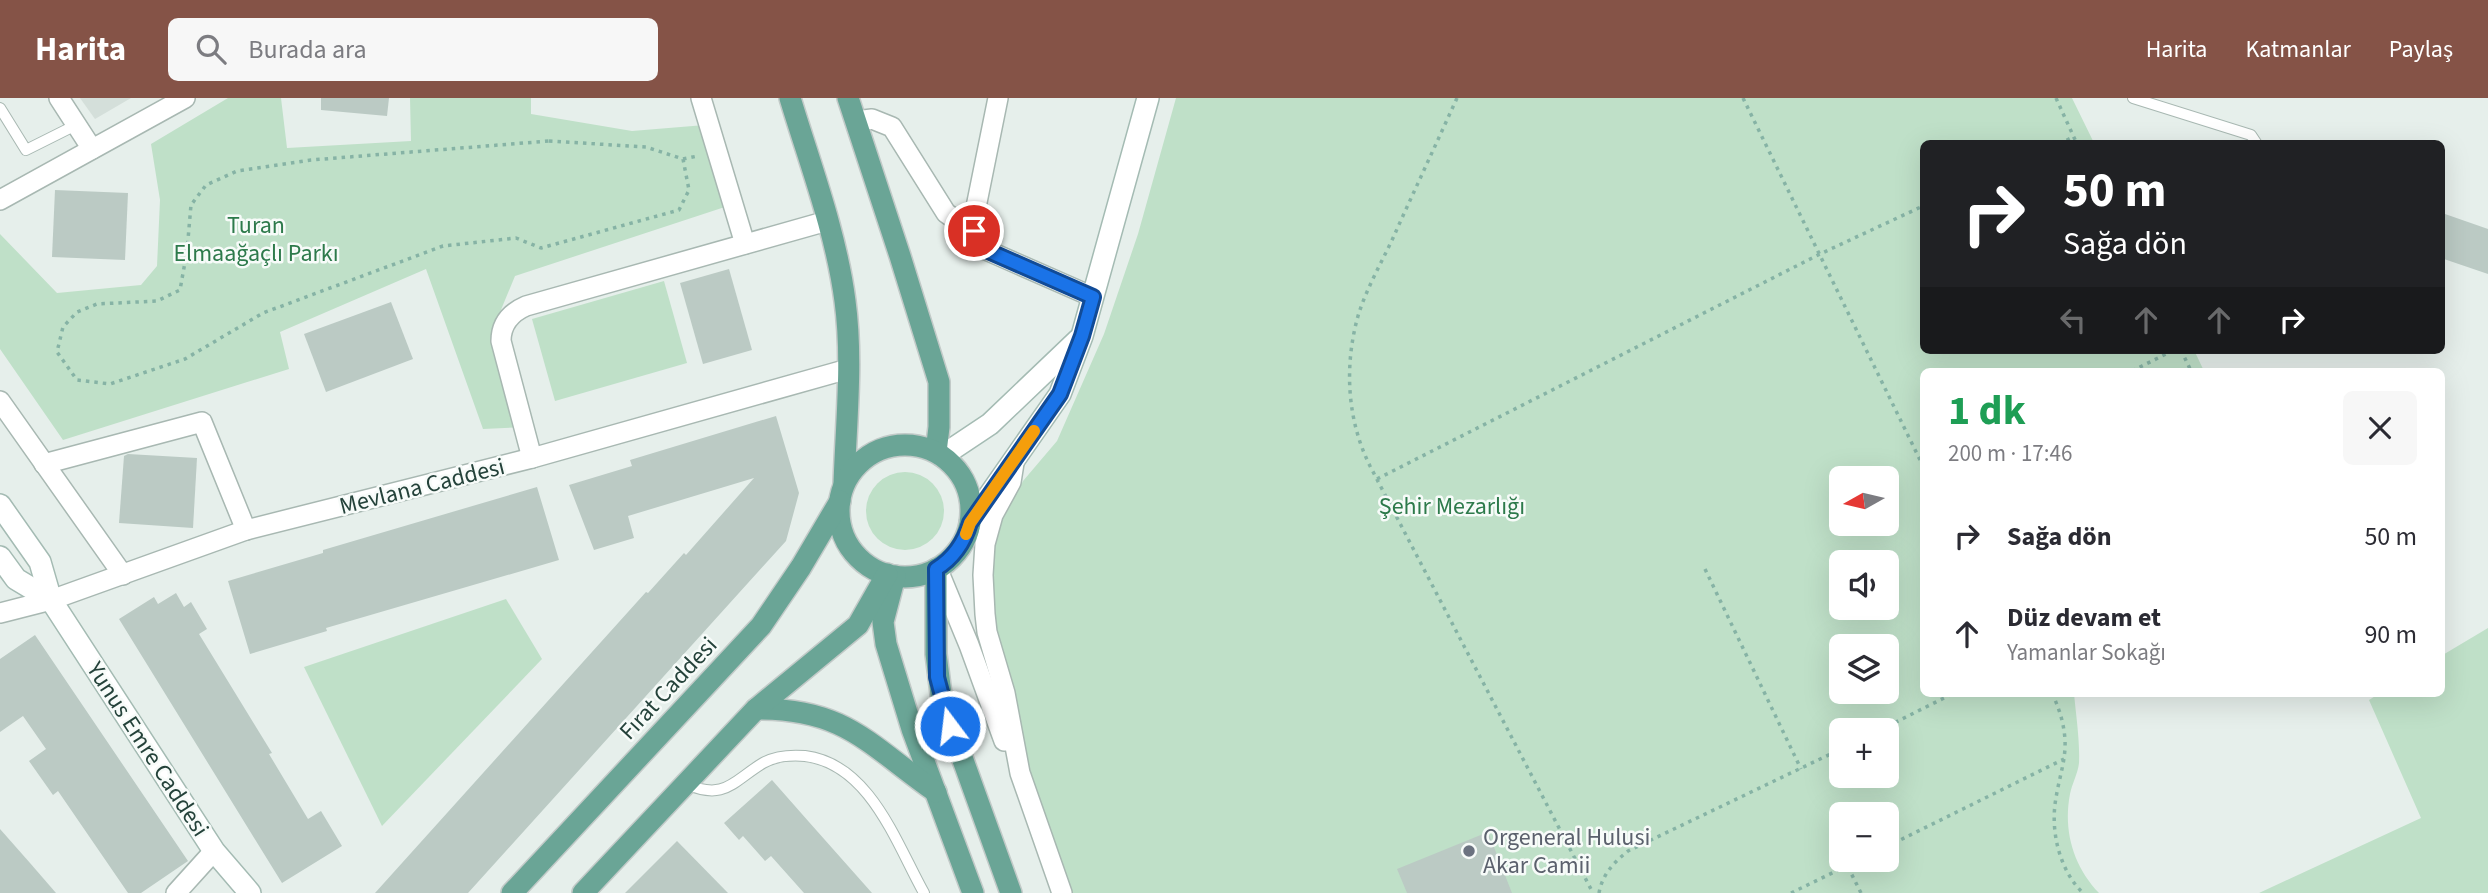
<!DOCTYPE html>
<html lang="tr">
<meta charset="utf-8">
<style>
:root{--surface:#fff;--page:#f7f7f7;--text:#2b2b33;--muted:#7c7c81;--accent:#855347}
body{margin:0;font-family:"Source Sans 3",sans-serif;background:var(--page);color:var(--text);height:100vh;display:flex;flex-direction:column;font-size:26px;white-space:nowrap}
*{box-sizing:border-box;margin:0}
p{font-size:23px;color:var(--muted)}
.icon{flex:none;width:38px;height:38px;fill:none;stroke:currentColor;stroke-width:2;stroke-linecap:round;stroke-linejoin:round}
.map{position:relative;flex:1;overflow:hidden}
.panel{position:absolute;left:1920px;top:270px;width:525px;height:329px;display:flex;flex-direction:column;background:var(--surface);border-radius:10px;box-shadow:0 7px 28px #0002}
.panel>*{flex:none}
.hud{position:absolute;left:1920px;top:42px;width:525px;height:214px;border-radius:10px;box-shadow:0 7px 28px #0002;background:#202124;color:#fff;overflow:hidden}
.needle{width:46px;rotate:262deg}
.fabs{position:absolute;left:1829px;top:368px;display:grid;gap:14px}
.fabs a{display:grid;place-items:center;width:70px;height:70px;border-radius:10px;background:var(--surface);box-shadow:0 7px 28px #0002;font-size:35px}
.pin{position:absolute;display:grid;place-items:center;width:60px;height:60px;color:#fff;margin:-30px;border:4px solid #fff;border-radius:50%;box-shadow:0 2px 7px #0007}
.me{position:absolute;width:77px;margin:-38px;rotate:345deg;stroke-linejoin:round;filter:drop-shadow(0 0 5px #0008)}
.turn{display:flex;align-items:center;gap:24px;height:147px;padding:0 28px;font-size:32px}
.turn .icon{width:91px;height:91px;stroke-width:2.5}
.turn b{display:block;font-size:49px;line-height:60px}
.lanes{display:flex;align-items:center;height:66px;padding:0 28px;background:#0003;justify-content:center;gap:35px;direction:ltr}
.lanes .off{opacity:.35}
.round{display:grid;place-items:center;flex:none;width:74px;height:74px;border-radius:10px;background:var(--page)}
.head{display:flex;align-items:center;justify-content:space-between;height:119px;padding:0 28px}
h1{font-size:42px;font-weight:700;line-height:52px;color:#1e9e55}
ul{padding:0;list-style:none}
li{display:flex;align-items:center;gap:21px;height:98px;padding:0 28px}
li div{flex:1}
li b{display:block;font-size:26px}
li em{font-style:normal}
header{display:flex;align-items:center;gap:42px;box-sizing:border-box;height:98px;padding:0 35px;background:var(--accent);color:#fff}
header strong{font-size:33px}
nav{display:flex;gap:38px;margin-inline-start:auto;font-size:24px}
.search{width:490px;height:63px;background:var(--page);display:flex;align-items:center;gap:18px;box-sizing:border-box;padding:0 24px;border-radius:10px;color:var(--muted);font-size:26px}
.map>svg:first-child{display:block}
</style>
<header>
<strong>Harita</strong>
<div class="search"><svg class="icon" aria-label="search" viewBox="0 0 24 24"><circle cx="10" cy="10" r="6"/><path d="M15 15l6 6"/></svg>Burada ara</div>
<nav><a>Harita</a><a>Katmanlar</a><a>Paylaş</a></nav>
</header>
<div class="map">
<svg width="2488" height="795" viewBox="0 0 2488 795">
<rect width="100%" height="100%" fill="#e6efeb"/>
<path fill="#d4dfda" d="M80,0h51l-36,21z"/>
<g fill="#bfe0c8" fill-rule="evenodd">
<path d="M228,0h53l6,50 124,-7 -1,-43h121v16l101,17 73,-6 35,77 -225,74 -17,41 28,110 -43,2 -57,-160 -146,63 9,37 -226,71 -63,-91v-115l57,59 84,-8 16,-19 3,-66 -9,-56z"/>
<path d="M1176,0h896l22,45 -171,1v206h271l10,21h-281v322h151c2,23 6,47 5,70 -1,10 -7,21 -9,31 -7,36 3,72 29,99h-1032l-87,-278 18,-87 25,-47 34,-40 47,-107 34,-100zM1841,380h45v45h-45zM1841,464h45v45h-45zM1841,548h45v45h-45zM1841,632h45v45h-45zM1841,716h45v45h-45z"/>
<path d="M664,183l23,82 -132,38 -23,-82z"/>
<circle cx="905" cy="413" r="39"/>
<path d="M506,501l36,60 -160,167 -78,-159z"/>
<path d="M2488,530v265h-229l162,-75 -52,-118 11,-7h61v-37z"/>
</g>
<g fill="#bbcac4">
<path d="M321,0h68l-2,18 -66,-6z"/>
<path d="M55,92l73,3 -3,67 -73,-3z"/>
<path d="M2445,116l43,15v45l-47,-16v-34z"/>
<path d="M729,171l23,81 -49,14 -23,-81z"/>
<path d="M391,204l22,57 -87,33 -22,-58z"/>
<path d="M776,318l23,77 -13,48 -318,352h-93l271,-301 2,1 36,-40 2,2 68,-77 -126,38 6,22 -40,12 -25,-65 63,-19 -2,-6z"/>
<path d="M128,356l69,4 -4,70 -74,-5 5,-67z"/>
<path d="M537,389l22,73 -233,68 1,3 -77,23 -22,-73 95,-28v-3z"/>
<path d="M176,495l8,14 7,-5 16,27 -8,5 73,119 -3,1 39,65 13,-8 21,35 -60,37 -163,-264 35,-22 4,7z"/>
<path d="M35,537l153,226 -47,32h-13l-70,-102 -5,4 -24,-34 17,-12 -23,-33 -23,16v-73z"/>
<path d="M772,682l37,42 63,71h-68l-33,-37 -6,5 -22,-25 -4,4 -15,-17z"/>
<path d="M0,731l30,34 26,30h-56z"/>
<path d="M1488,734l24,61h-105l-10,-24z"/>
<path d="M677,743l51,52h-103z"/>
</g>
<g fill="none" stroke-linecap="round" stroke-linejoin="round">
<g stroke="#a8b8b2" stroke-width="12">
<g id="lane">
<path d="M2133,0l118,37 6,9"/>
<path d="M0,10l26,42 50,-25"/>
<path d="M686,686c39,17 47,-3 77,-21 12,-7 29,-8 42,-7 65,8 91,87 119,137"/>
</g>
</g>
<g stroke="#a8b8b2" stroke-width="22">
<g id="street">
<path d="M59,0l33,51"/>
<path d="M701,0l44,146"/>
<path d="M998,0l-25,124 5,20 8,8 107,47"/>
<path d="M855,23l17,-2 20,8 54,86 7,5 20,4"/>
<path d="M0,102l185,-102"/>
<path d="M0,303l123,174"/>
<path d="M532,360l-31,-117c0,-17 9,-28 25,-35l301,-85"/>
<path d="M1014,365l-3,19 -18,33 -8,29 -2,31 2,39 2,18 18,61 15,80 42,120"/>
<path d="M44,366l158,-42 44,108"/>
<path d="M938,472l31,75 35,96"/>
<path d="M0,515l51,-13 195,-70 286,-72 316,-89"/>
<path d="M176,795l38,-42"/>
</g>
</g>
<g stroke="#a4bbb3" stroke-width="24">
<g id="secondary">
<path d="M942,358l48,-32 88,-84"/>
<path d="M0,407l40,57 11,38 163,251 36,42"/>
<path d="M970,425l90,-129 22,-58 66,-238"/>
<path d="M0,459l16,22 35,21"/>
</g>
</g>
<g stroke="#c2cac8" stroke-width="24">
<g id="primary">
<path d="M790,0c20,66 46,134 55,203 8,59 1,122 -1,183"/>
<path d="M848,0l52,158 39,126v45l-3,25"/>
<circle cx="905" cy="413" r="66"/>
<path d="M936,471v85l6,48 69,191"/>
<path d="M895,478l-12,46 3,22 26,85 61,164"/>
<path d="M756,611c89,-1 113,36 180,83"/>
<path d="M512,795l249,-267 40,-59 39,-66"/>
<path d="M583,795l173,-184 102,-84 29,-51"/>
</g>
</g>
<g stroke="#86b3a5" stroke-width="3.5" stroke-dasharray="3.5 5" stroke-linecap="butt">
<path d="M1457,0c-20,44 -40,87 -60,131 -12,28 -30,57 -39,87 -14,50 -11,104 12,150l223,427"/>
<path d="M1743,0l180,368"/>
<path d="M2056,0l21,46"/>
<path d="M549,43l97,6 37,12 6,31 -10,20 -138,38 -25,-10 -73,8 -180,67 -78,46 -75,25 -33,-4 -20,-28 6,-25 14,-15 20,-8 60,-3 23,-11 7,-39 4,-46 15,-20 31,-14 74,-11z"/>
<path d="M2059,46l14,-7"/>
<path d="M683,61l15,-3"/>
<path d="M2181,252l10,21"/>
<path d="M2132,273l42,-21"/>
<path d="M1377,381l443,-225 103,-48"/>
<path d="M1705,471l96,200"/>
<path d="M2052,595c7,15 12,30 13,47 1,20 -6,38 -9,58 -6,32 3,72 27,95"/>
<path d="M1880,632l74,-37"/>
<path d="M1886,749l178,-88"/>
<path d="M1848,769l13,26"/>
<path d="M1599,795c3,-18 15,-31 29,-42l213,-102"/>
<path d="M1791,795l70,-34"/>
</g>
<use href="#lane" stroke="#fff" stroke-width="10"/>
<use href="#street" stroke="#fff" stroke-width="19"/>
<use href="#secondary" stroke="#fff" stroke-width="21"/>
<use href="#primary" stroke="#6aa596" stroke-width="21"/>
</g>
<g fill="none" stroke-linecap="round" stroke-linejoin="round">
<g stroke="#114b97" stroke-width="18">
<path id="route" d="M950,628l-13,-49 -1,-108c18,-11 28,-26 34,-46l90,-129 22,-58 11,-39 -107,-47 -8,-8 -4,-11"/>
</g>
<use href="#route" stroke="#1a73e8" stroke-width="12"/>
<path stroke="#f59e0b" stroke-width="12" d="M966,436l4,-11 64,-92"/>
</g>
<circle fill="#6b7280" stroke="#f7fbf9" stroke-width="2.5" cx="1469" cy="753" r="7"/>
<g text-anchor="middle" stroke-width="5" stroke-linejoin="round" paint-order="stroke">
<g font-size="24" fill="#2d7a4b" stroke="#f7fbf9">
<text x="256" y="135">Turan<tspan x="256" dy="28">Elmaağaçlı Parkı</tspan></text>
<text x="1452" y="416">Şehir Mezarlığı</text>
</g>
<g font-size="24" fill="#24423a" stroke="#f7fbf9">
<text transform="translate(422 388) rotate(-14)" y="8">Mevlana Caddesi</text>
<text transform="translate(668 590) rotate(-47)" y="8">Fırat Caddesi</text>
<text transform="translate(148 651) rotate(57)" y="8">Yunus Emre Caddesi</text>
</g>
<g font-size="24" fill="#5b616d" stroke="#f7fbf9" text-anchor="start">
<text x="1483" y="747">Orgeneral Hulusi<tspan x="1483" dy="28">Akar Camii</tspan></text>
</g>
</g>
</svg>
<div class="fabs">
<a><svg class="needle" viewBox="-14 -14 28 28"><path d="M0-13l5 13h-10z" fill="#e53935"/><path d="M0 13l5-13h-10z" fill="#7c7c81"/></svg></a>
<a><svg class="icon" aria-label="sound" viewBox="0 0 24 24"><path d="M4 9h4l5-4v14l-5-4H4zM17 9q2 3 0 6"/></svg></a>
<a><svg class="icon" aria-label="layers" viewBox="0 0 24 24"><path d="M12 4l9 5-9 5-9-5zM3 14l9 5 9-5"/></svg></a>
<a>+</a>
<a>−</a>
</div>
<div class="pin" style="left:974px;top:133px;background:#d93025"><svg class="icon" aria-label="arrive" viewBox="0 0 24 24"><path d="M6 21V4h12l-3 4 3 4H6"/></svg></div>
<svg class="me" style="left:950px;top:628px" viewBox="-20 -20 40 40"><circle r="17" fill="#1a73e8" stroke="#fff" stroke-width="3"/><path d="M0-11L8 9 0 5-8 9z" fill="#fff"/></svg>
<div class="hud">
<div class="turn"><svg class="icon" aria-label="right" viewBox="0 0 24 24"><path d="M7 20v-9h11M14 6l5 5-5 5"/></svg><div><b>50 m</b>Sağa dön</div></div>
<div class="lanes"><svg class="icon off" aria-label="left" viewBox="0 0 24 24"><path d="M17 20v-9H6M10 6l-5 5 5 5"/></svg><svg class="icon off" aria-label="ahead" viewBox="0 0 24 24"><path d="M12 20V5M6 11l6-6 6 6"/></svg><svg class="icon off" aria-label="ahead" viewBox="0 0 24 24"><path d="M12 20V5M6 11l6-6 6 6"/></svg><svg class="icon" aria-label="right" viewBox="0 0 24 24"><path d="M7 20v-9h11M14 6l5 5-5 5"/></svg></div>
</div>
<section class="panel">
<div class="head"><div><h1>1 dk</h1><p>200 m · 17:46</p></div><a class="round"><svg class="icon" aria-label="close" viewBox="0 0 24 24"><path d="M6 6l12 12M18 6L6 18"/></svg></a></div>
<ul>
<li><svg class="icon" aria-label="right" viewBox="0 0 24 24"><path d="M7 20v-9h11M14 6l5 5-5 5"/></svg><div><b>Sağa dön</b></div><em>50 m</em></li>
<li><svg class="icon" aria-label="ahead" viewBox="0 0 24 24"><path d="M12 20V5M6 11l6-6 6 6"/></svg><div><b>Düz devam et</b><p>Yamanlar Sokağı</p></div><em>90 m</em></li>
</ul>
</section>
</div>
